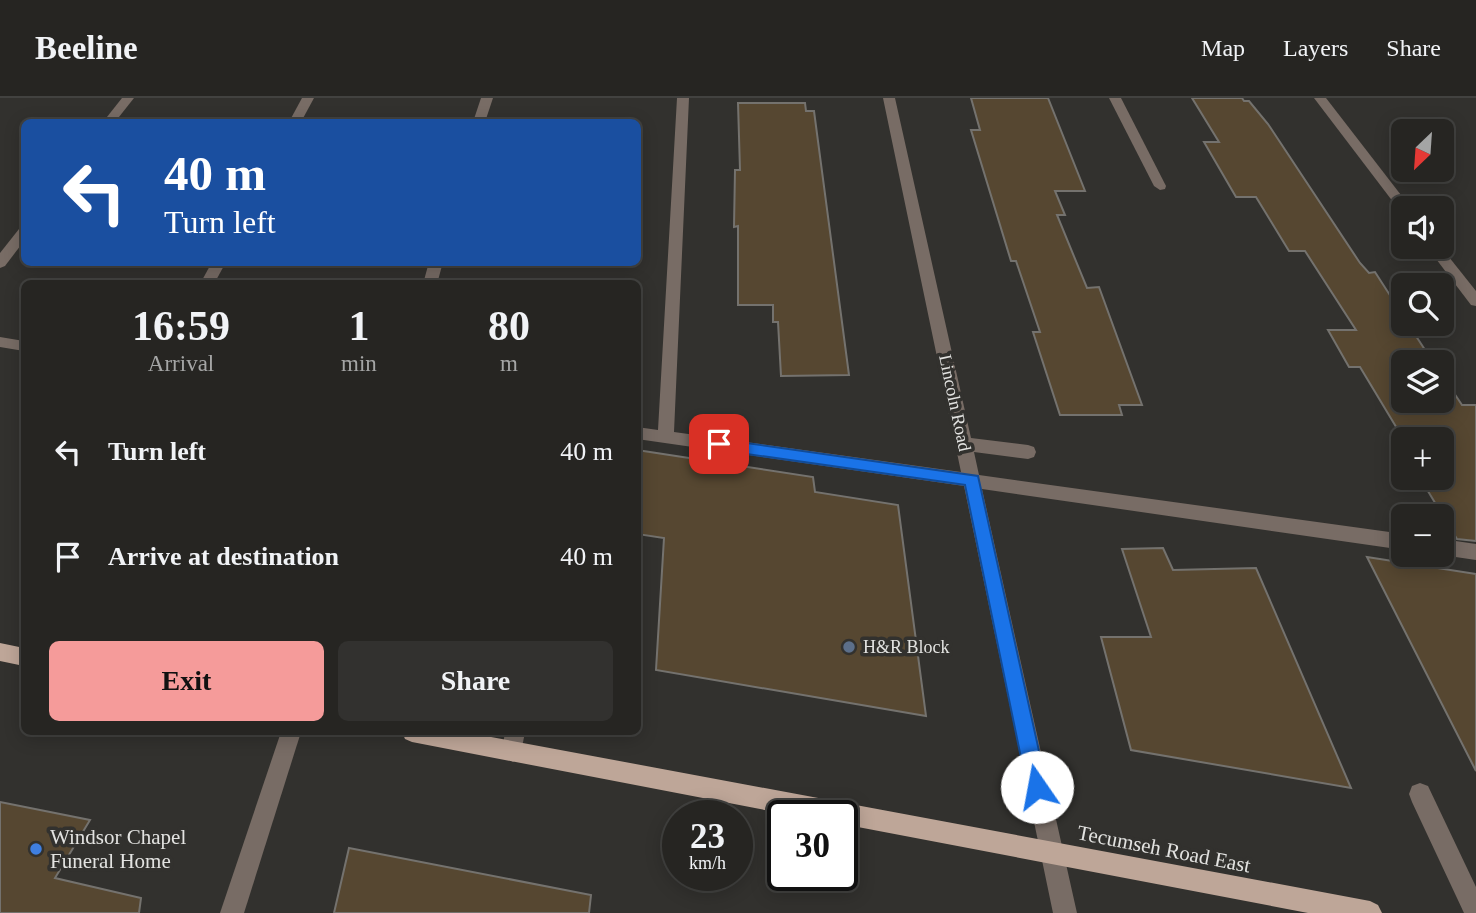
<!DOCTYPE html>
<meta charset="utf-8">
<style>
:root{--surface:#262522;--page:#32312f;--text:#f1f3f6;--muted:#a4a5a5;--line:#424240;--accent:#f59b9a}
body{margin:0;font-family:Georgia,serif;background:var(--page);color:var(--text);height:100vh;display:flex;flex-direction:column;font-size:26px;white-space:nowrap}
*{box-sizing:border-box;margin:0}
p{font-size:23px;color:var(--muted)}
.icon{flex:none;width:38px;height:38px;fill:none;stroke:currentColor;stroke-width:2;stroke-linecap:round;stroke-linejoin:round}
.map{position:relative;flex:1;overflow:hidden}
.side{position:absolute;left:21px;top:182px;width:620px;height:455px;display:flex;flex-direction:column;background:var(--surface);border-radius:10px;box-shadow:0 4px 18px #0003,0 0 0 2px var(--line)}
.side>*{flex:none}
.top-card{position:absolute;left:21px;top:21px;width:620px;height:147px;border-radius:10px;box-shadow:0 4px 18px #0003,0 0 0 2px var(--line);background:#1a4fa0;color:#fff;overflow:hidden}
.needle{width:46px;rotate:205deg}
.tools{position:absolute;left:1391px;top:21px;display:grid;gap:14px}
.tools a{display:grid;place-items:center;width:63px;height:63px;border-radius:10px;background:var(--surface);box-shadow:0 4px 18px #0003,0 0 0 2px var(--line);font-size:35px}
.speed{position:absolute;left:662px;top:702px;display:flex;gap:14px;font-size:35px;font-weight:700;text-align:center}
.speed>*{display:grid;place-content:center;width:91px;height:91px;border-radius:50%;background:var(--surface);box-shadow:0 4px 18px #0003,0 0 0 2px var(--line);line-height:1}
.speed small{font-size:18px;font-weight:400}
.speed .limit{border:4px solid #111;border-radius:10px;background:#fff;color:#111}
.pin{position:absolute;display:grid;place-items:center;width:60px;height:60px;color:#fff;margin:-30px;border-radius:14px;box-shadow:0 4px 10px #0006}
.me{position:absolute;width:77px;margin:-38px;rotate:348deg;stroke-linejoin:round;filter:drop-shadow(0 0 5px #0008)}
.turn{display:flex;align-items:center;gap:24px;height:147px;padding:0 28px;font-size:32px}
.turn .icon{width:91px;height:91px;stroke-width:2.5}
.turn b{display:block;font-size:49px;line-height:60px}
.eta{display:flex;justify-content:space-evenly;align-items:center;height:119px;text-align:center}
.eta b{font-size:42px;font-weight:800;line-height:49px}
.primary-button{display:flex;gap:14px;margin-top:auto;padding:14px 28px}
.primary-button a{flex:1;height:80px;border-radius:10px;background:var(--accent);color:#111;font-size:28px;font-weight:800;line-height:80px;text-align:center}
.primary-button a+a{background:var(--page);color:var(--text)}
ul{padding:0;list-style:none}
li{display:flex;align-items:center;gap:21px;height:105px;padding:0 28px}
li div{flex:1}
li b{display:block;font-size:26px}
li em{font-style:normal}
header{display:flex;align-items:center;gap:42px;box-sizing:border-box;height:98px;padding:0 35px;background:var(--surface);border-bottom:2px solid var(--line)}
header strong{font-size:33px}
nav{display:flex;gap:38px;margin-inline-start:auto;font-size:24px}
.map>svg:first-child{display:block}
</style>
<header>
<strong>Beeline</strong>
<nav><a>Map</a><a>Layers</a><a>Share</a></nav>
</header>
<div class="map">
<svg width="1476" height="815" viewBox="0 0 1476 815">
<rect width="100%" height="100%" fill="#32312e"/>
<g fill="#564731" stroke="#74726e" stroke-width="2">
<path d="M971,0h77l37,93h-30l10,24h-8l30,73 12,-1 43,118h-23l3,10h-62l-27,-83h7l-24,-71h-5l-40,-131h9z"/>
<path d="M1192,0h50l2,3h5l19,23 92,139 9,10 6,-1 29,45v7h4l25,38h-29v39h38v-26l20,30h14v136l-19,-2 -37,-61h22v-39l-38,1 -44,-73h-11l-21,-37h28l-51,-79h-16l-33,-54h-20l-32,-55h15z"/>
<path d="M738,5h67l1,8h8l35,264 -68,1 -3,-54h-5v-17h-35v-79l-4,1 1,-57h5z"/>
<path d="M637,352l176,27 2,15 83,13 28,211 -270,-46 8,-132 -27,-4z"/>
<path d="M1163,450l10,22 83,-2 95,220 -220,-38 -30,-113h50l-29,-88z"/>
<path d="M1367,459l109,17v197z"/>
<path d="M0,704l90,18 -35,58 86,20 -2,15h-139z"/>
<path d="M349,750l242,47 -2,18h-255z"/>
</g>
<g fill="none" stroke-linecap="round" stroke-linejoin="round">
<g fill="#786c65" fill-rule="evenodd">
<path d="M122,0h12l-19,24h-12z"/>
<path d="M302,0h12l-13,24h-12z"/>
<path d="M481,0h12l-8,24h-12z"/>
<path d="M677,0h12l-15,334 287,40 -78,-374h12l76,340 57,7 6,2 2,5 -2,5 -6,2 -54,-7 5,23 425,59v16l-422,-61 95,424h-24l-89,-427 -327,-47v-12l21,3z"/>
<path d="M1109,0h12l45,88 -1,3 -5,1 -6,-4z"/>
<path d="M1314,0h12l85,110 -11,3z"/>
<path d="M24,130v13l-19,25 -5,2v-15l19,-24z"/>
<path d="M1427,149h14l35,44v15l-5,-1z"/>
<path d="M212,164h14l-12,22h-14z"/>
<path d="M429,164h14l-6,22h-14z"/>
<path d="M0,239l24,4v10l-24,-4z"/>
<path d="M1442,441l34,5v16l-34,-5z"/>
<path d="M281,634h20l-57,181h-24z"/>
<path d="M505,634h20l-5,26 -7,4 -7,-4 -4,-7z"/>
<path d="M1420,685l8,3 48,101v26h-12l-52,-111 -3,-8 3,-8z"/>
</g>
<g fill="#bea698" fill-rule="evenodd">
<path d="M0,545l24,5v18l-24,-5z"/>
<path d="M402,634h62l906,169 8,4 4,8h-74l-466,-89v-8h-46l-384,-74 -7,-3z"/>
</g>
</g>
<path fill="#1a73e8" stroke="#114b97" stroke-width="2" d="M719,341l259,37 69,311 -3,7 -7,3 -7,-3 -3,-7 -62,-302 -246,-35 -7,-6z"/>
<circle fill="#5c6f8a" stroke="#32312e" stroke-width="2.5" cx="849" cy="549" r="7"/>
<circle fill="#3f7fe0" stroke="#32312e" stroke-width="2.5" cx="36" cy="751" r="7"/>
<g text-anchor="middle" stroke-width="7" stroke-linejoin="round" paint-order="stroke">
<g font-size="18" fill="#e3e3e1" stroke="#32312e">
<text transform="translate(955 305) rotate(78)" y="6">Lincoln Road</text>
</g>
<g font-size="18" fill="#e3e3e1" stroke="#32312e" text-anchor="start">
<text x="863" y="555">H&amp;R Block</text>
</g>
<g font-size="21" fill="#e3e3e1" stroke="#32312e" text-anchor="start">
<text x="50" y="746">Windsor Chapel<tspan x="50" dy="24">Funeral Home</tspan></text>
</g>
<g font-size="21" fill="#e3e3e1" stroke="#32312e">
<text transform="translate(1164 751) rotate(11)" y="7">Tecumseh Road East</text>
</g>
</g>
</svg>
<div class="tools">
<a><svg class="needle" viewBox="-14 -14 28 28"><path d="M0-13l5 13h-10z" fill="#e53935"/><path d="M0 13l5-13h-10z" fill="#a4a5a5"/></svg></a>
<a><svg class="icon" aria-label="sound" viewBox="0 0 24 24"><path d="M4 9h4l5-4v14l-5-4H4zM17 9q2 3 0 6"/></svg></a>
<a><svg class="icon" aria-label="search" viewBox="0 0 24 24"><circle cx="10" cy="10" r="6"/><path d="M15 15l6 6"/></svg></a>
<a><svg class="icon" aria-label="layers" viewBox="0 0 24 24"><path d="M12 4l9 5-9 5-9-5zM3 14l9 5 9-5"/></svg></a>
<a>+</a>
<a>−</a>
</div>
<div class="speed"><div>23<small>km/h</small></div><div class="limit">30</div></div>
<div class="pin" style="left:719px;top:346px;background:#d93025"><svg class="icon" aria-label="arrive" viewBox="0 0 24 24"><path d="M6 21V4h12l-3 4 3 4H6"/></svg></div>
<svg class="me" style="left:1037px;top:689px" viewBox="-20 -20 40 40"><circle r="19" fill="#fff"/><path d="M0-13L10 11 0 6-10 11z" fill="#1a73e8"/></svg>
<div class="top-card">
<div class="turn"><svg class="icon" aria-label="left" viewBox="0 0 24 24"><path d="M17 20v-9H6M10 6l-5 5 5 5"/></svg><div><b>40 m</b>Turn left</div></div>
</div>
<section class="side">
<div class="eta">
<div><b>16:59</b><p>Arrival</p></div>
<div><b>1</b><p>min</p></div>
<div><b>80</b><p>m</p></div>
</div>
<ul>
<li><svg class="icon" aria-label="left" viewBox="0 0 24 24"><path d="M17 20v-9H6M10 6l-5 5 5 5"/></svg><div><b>Turn left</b></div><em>40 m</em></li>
<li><svg class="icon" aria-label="arrive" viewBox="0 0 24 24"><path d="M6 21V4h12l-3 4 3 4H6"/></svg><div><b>Arrive at destination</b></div><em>40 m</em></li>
</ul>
<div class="primary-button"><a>Exit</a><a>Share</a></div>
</section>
</div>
